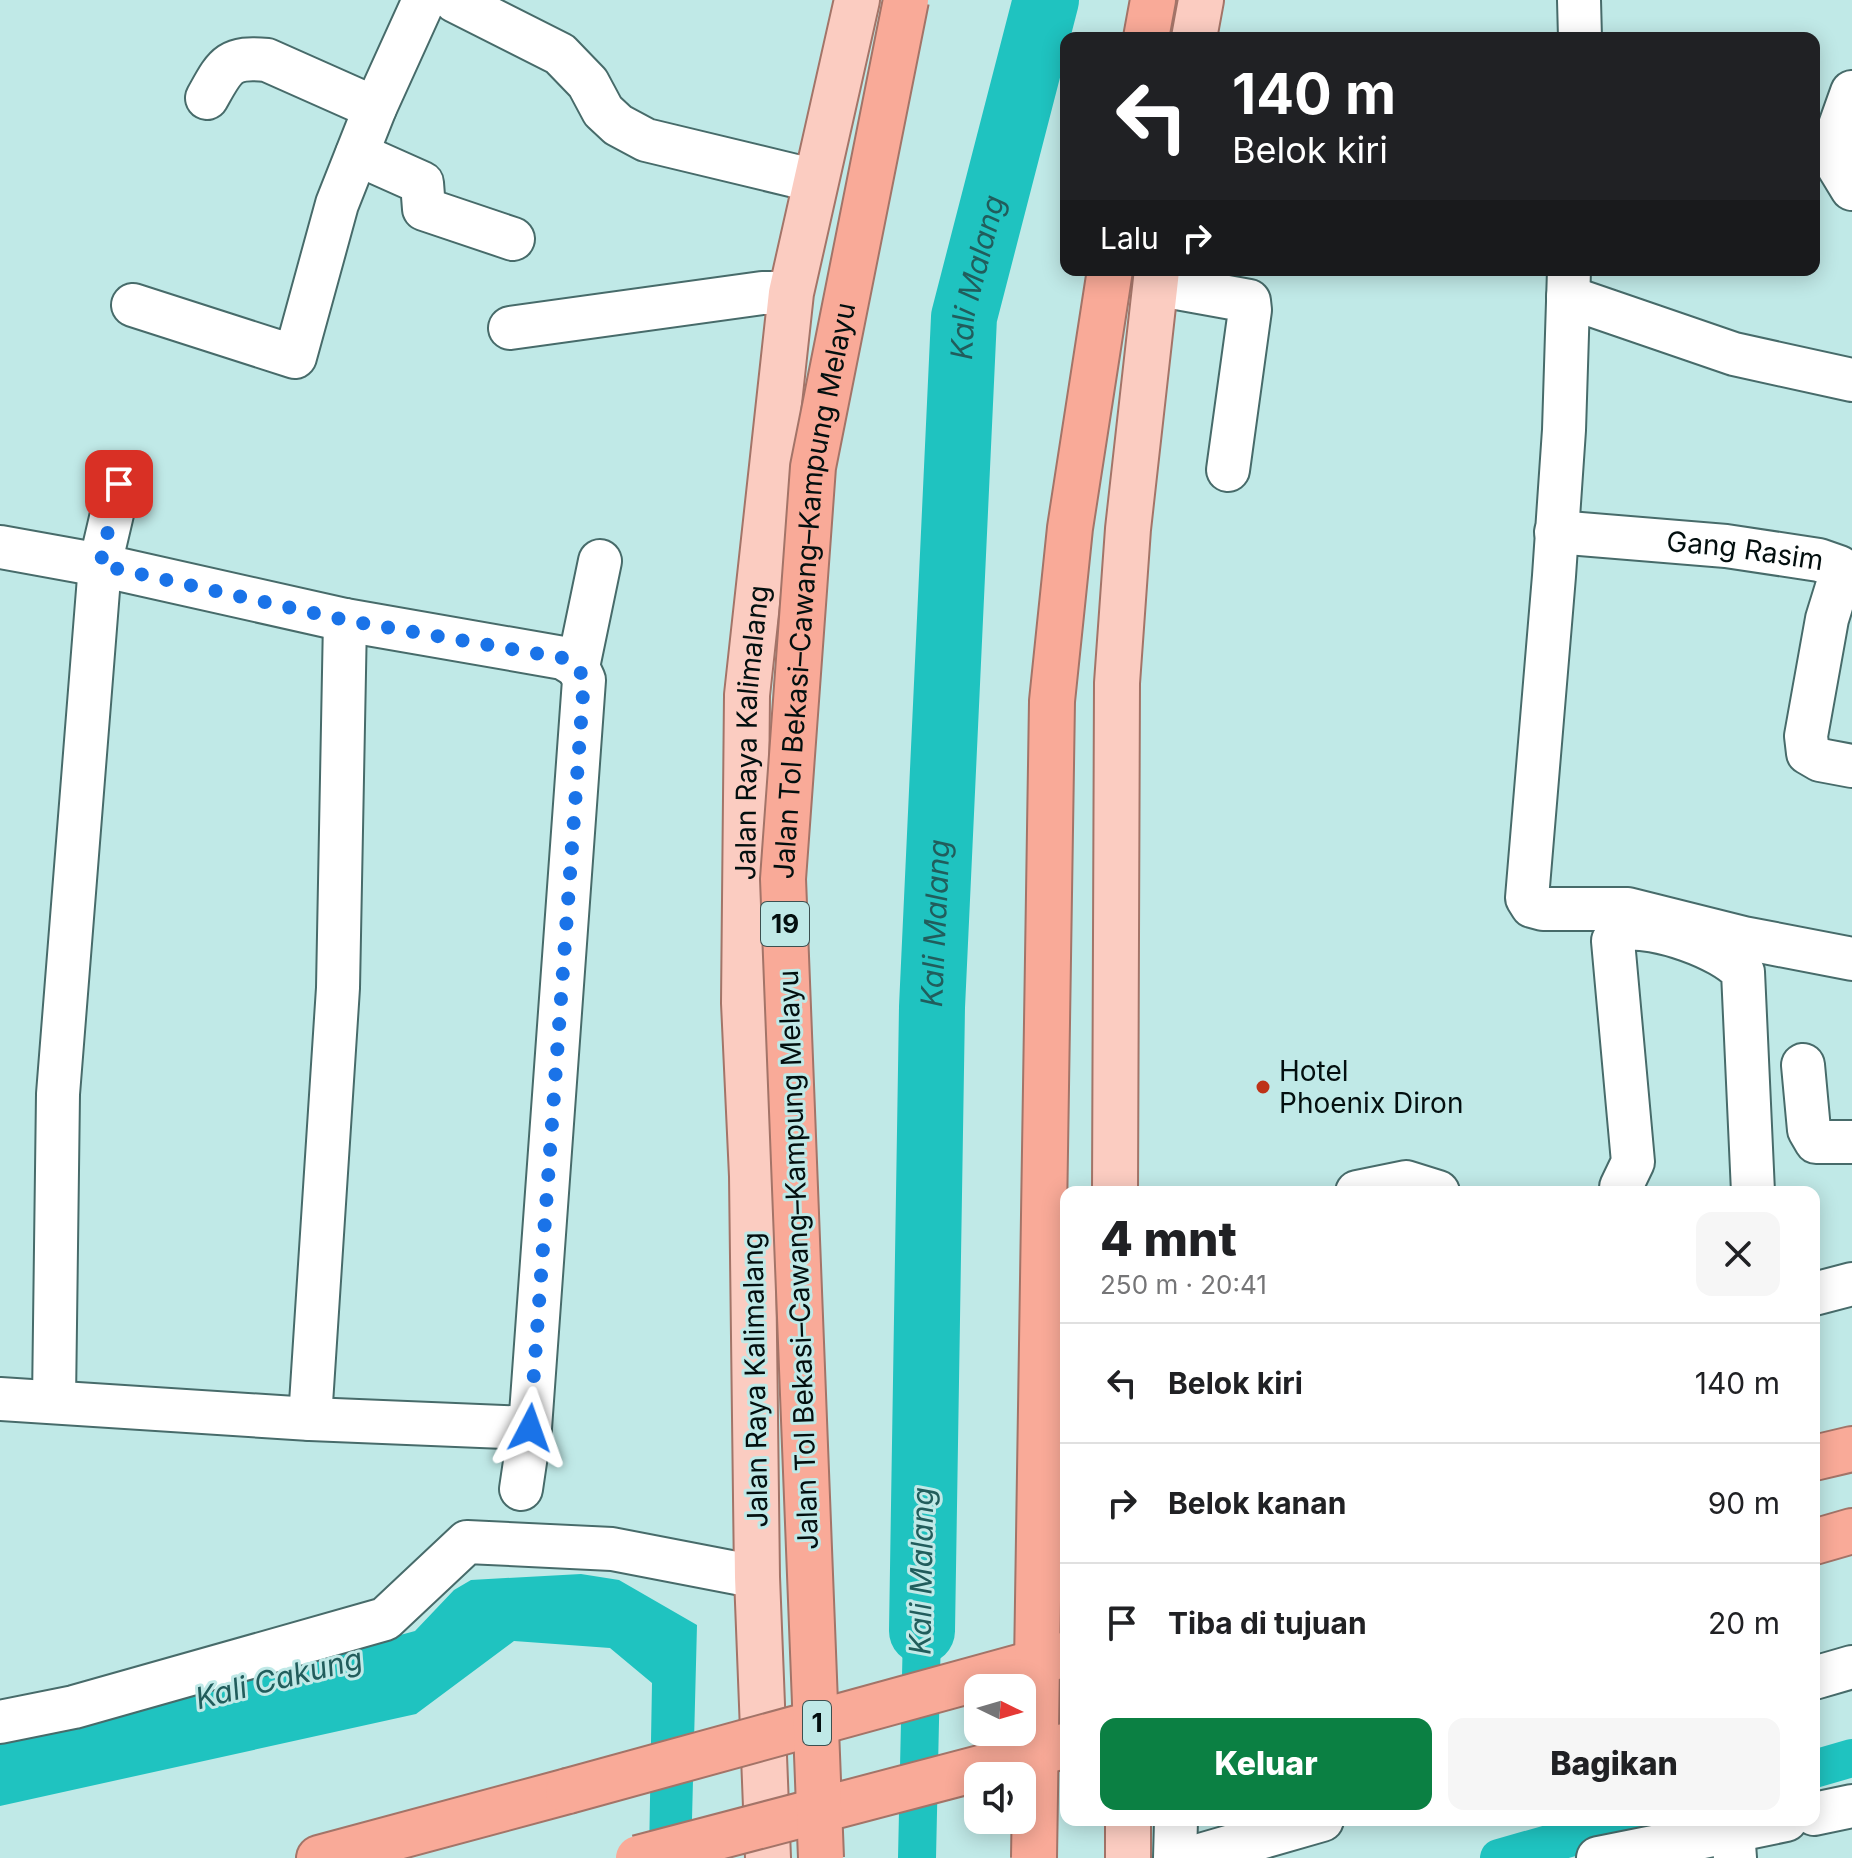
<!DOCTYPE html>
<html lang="id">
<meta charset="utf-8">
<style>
:root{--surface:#fff;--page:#f6f6f6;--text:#202124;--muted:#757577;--line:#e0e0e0;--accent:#0b8043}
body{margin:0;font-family:Inter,sans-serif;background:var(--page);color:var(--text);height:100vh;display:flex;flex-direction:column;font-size:30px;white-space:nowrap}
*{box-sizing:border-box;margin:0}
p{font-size:26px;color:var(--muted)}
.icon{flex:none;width:44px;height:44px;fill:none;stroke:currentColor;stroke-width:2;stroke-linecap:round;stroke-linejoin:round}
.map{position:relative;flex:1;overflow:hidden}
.panel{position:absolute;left:1060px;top:1186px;width:760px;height:640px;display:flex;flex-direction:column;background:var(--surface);border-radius:16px;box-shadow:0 4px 20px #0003}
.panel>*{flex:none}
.hud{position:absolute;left:1060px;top:32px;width:760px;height:244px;border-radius:16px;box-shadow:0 4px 20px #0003;background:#202124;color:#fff;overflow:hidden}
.needle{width:52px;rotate:95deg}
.fabs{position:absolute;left:964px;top:1674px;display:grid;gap:16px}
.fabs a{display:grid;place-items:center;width:72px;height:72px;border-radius:16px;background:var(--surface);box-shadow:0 4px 20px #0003;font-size:40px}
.pin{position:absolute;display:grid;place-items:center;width:68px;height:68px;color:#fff;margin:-34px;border-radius:16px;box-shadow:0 4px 12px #0006}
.me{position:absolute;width:88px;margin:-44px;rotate:4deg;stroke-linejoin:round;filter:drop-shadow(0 0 6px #0008)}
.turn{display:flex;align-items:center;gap:28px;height:168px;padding:0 40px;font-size:36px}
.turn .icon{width:104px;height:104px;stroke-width:2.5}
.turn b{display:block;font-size:56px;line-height:68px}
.then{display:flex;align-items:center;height:76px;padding:0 40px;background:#0003;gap:16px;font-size:30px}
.round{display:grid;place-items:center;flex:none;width:84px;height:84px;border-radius:16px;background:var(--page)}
.overview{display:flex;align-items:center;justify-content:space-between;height:136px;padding:0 40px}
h1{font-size:48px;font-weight:800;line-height:60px}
.action{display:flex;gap:16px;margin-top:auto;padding:16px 40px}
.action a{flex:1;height:92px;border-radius:16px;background:var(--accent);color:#fff;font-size:32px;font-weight:800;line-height:92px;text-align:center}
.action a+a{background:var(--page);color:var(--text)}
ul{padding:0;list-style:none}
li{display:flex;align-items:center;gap:24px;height:120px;padding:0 40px;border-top:2px solid var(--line)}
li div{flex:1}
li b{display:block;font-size:30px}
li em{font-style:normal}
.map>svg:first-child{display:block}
</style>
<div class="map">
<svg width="1852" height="1858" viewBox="0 0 1852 1858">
<rect width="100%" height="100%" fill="#c0e9e7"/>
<path fill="#1fc3c0" d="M581,1574l38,6 78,45 -6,233h-42l3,-175 -42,-35 -96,-7 -98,73 -416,92v-66l95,-22 320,-87 39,-41 17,-10z"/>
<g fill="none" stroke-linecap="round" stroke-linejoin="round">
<g stroke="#1fc3c0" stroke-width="38">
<path d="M1814,1769l38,-11"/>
<path d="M917,1858l5,-227"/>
<path d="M1499,1858l134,-38"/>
</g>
<path stroke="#1fc3c0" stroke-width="66" id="s1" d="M922,1631l10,-624 32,-690 82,-317"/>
<g stroke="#476b6a" stroke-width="46">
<g id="minor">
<path d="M1579,0l1,38"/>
<path d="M455,1l105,53 28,29 15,28 15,14 28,15 170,41"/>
<path d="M207,98c18,-32 21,-42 60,-38l108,48"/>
<path d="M1814,141l18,7 6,18 14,23"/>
<path d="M1832,148l20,-56"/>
<path d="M357,154l65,29 2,26 89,30"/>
<path d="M1569,270l-5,160 -10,146 -27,322 5,8 11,3h85l116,29 108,21"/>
<path d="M1155,284l94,17 1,9 -22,160"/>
<path d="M1568,297l166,57 118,26"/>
<path d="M133,305l162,52 42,-153 38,-96 49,-108"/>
<path d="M510,328l252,-35h29"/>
<path id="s2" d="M1556,532l170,14 93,14 20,7 1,10 -13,42 -21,117 2,17 12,7 32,6"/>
<path d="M0,547l100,18 245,55 218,38 15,9"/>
<path d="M1803,1065l6,65 7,12h36"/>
<path d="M1357,1192l49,-10 32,10"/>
<path d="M1621,1192v-5l12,-25 -20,-221 10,-12c33,-4 99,19 120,43l10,220"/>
<path d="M1814,1294l38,-10"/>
<path d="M0,1399l310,20 220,9"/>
<path d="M54,1401l4,-307 42,-529 19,-81"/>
<path d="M310,1419l28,-431 7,-368"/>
<path d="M521,1489l9,-61 54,-748 -6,-13 22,-106"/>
<path d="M1814,1678l38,-11"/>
<path d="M0,1722l74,-15 311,-88 82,-77 145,7 145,28"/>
<path d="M1814,1814l38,-8"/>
<path d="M1733,1831l53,-11"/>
<path d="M1175,1858l1,-38"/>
<path d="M1190,1858l132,-38"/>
<path d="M1598,1858l135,-27 2,27"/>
</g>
</g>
<g stroke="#a37468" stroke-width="48">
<g id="major">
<path d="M1194,38l7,-38"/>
<path d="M1115,1192l2,-509 11,-154 29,-259"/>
<path d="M1128,1820v38"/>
<path id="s3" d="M768,1858l-11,-281 -5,-401 -8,-173 3,-308 44,-402 66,-293"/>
</g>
</g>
<g stroke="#a37468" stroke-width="48">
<g id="highway">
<path d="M1146,38l7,-38"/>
<path d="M1814,1458l38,-9"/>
<path d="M1814,1542l38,-11"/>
<path d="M319,1858l249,-67"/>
</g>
</g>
<use href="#minor" stroke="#fff" stroke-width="42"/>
<use href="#major" stroke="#fbccc1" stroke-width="44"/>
<use href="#highway" stroke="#f9aa98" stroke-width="44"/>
<g stroke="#a37468" stroke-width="48" stroke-linecap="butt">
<g id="highway-bridge">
<path d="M568,1791l495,-136"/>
<path d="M638,1858l426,-112"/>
<path id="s4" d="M821,1858l-38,-979 30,-412 93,-467"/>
<path d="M1034,1858l18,-1157 18,-173 40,-258"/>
</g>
</g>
<use href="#highway-bridge" stroke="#f9aa98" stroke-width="44"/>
</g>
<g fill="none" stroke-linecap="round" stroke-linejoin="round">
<path stroke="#1a73e8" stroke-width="14" stroke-dasharray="0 25.2" d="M119,484l-19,81 245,55 218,38 15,9 6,13 -54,748"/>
</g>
<circle fill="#be3318" stroke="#c0e9e7" stroke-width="3" cx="1263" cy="1087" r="8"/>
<g text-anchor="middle" stroke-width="6" stroke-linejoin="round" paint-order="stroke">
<g fill="#c0e9e7" stroke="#3c5050" stroke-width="2">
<rect x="761" y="902" width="48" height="44" rx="6"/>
<rect x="803" y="1701" width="28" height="44" rx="6"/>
</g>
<g font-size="26" font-weight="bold" fill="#030f0f">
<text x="785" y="933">19</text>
<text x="817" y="1732">1</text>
</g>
<g font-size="28" fill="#030f0f" stroke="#c0e9e7">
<text dy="10" stroke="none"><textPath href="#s2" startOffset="190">Gang Rasim</textPath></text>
<text dy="10" stroke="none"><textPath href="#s4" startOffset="1270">Jalan Tol Bekasi–Cawang–Kampung Melayu</textPath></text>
<text dy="10" stroke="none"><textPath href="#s3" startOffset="1126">Jalan Raya Kalimalang</textPath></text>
<text transform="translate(798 1260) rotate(-92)" y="10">Jalan Tol Bekasi–Cawang–Kampung Melayu</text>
<text transform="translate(755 1380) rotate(-91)" y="10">Jalan Raya Kalimalang</text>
</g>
<g font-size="28" fill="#030f0f" stroke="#c0e9e7" text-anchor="start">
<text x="1279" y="1081">Hotel<tspan x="1279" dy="32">Phoenix Diron</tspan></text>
</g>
<g font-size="30" font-style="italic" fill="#215d5c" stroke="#c0e9e7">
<text dy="10" stroke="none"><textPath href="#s1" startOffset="1356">Kali Malang</textPath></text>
<text dy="10" stroke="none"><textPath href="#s1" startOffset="708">Kali Malang</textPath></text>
<text transform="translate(922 1571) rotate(-89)" y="10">Kali Malang</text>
<text transform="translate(279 1679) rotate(-14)" y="10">Kali Cakung</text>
</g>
</g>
</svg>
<div class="fabs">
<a><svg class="needle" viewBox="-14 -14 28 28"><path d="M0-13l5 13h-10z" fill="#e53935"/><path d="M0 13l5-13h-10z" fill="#757577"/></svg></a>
<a><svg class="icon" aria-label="sound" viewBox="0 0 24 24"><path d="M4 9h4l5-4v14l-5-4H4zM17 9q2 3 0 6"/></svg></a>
</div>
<div class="pin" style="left:119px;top:484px;background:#d93025"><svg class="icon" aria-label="arrive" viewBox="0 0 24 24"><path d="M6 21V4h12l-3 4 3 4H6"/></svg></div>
<svg class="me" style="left:530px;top:1428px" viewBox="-20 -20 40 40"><path d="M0-17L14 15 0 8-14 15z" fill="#1a73e8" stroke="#fff" stroke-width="4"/></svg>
<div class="hud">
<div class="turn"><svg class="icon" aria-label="left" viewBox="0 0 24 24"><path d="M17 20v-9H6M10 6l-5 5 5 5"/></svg><div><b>140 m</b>Belok kiri</div></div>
<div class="then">Lalu<svg class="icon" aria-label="right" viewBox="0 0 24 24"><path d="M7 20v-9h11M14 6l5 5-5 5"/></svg></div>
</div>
<section class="panel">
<div class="overview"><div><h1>4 mnt</h1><p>250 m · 20:41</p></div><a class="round"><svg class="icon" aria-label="close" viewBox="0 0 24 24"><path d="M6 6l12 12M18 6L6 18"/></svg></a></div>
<ul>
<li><svg class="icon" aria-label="left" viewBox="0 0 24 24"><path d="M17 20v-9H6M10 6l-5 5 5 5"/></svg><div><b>Belok kiri</b></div><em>140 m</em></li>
<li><svg class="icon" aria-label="right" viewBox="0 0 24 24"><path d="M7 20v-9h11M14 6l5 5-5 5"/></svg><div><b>Belok kanan</b></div><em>90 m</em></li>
<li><svg class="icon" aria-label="arrive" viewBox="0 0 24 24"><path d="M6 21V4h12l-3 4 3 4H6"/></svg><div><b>Tiba di tujuan</b></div><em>20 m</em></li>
</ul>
<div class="action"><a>Keluar</a><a>Bagikan</a></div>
</section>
</div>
